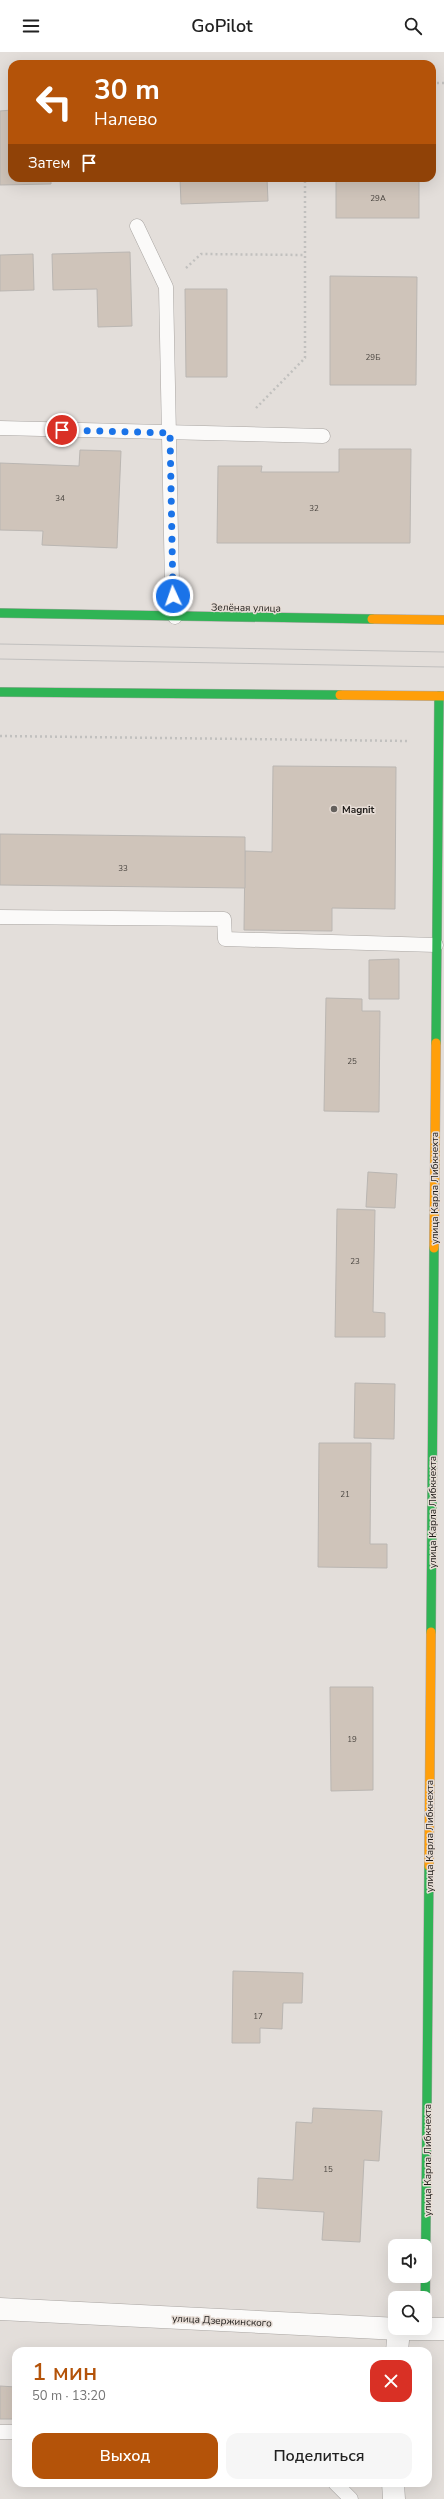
<!DOCTYPE html>
<html lang="ru">
<meta charset="utf-8">
<style>
:root{--surface:#fff;--page:#f6f6f6;--text:#222;--muted:#767676;--accent:#b45309}
body{margin:0;font-family:"Nunito Sans",sans-serif;background:var(--page);color:var(--text);height:100vh;display:flex;flex-direction:column;font-size:15px;white-space:nowrap}
*{box-sizing:border-box;margin:0}
p{font-size:13px;color:var(--muted)}
.icon{flex:none;width:22px;height:22px;fill:none;stroke:currentColor;stroke-width:2;stroke-linecap:round;stroke-linejoin:round}
.map{position:relative;flex:1;overflow:hidden}
.sheet{position:absolute;left:12px;top:2295px;width:420px;height:140px;display:flex;flex-direction:column;background:var(--surface);border-radius:12px;box-shadow:0 4px 16px #0002}
.sheet>*{flex:none}
.top-card{position:absolute;left:8px;top:8px;width:428px;height:122px;border-radius:12px;box-shadow:0 4px 16px #0002;background:#b45309;color:#fff;overflow:hidden}
.buttons{position:absolute;left:388px;top:2187px;display:grid;gap:8px}
.buttons a{display:grid;place-items:center;width:44px;height:44px;border-radius:8px;background:var(--surface);box-shadow:0 4px 16px #0002;font-size:20px}
.pin{position:absolute;display:grid;place-items:center;width:34px;height:34px;color:#fff;margin:-17px;border:2px solid #fff;border-radius:50%;box-shadow:0 1px 4px #0007}
.me{position:absolute;width:44px;margin:-22px;rotate:357deg;stroke-linejoin:round;filter:drop-shadow(0 0 3px #0008)}
.turn{display:flex;align-items:center;gap:14px;height:84px;padding:0 20px;font-size:18px}
.turn .icon{width:52px;height:52px;stroke-width:2.5}
.turn b{display:block;font-size:28px;line-height:34px}
.then{display:flex;align-items:center;height:38px;padding:0 20px;background:#0003;gap:8px;font-size:15px}
.round{display:grid;place-items:center;flex:none;width:42px;height:42px;border-radius:12px;background:var(--page)}
.summary{display:flex;align-items:center;justify-content:space-between;height:68px;padding:0 20px}
h1{font-size:24px;font-weight:600;line-height:30px;color:var(--accent)}
.action{display:flex;gap:8px;margin-top:auto;padding:8px 20px}
.action a{flex:1;height:46px;border-radius:12px;background:var(--accent);color:#fff;font-size:16px;font-weight:600;line-height:46px;text-align:center}
.action a+a{background:var(--page);color:var(--text)}
header{display:flex;justify-content:space-between;align-items:center;height:52px;padding:0 20px;background:var(--surface);font-size:18px;font-weight:600}
.map>svg:first-child{display:block}
</style>
<header><svg class="icon" aria-label="menu" viewBox="0 0 24 24"><path d="M4 6h16M4 12h16M4 18h16"/></svg>GoPilot<svg class="icon" aria-label="search" viewBox="0 0 24 24"><circle cx="10" cy="10" r="6"/><path d="M15 15l6 6"/></svg></header>
<div class="map">
<svg width="444" height="2447" viewBox="0 0 444 2447">
<rect width="100%" height="100%" fill="#e3deda"/>
<g fill="#cfc4ba" stroke="#bab6b2">
<path d="M12,58v68h39v6l-51,1v-74z"/>
<path d="M180,126h87l1,23 -87,3z"/>
<rect x="336" y="126" width="83" height="40"/>
<path d="M130,200l2,74 -34,1 -1,-38 -44,1 -1,-36z"/>
<path d="M33,202l1,36 -34,1v-36z"/>
<path d="M330,224l87,1 -1,108h-86z"/>
<path d="M185,237h42v88h-41z"/>
<path d="M339,397h72l-1,94h-193l1,-77h44l-1,6h78z"/>
<path d="M80,398l41,1 -4,97 -75,-3 1,-14 -43,-1v-67l79,3z"/>
<path d="M273,714l123,1 -1,142 -63,-1v23l-88,-1 1,-79 27,1z"/>
<path d="M0,782l245,3v51l-245,-3z"/>
<path d="M399,907v40h-30v-39z"/>
<path d="M326,946l36,1v12h18l-1,101 -55,-1z"/>
<path d="M368,1120l29,2 -2,34 -29,-1z"/>
<path d="M337,1157l38,1 -2,102 12,1v24h-50z"/>
<path d="M355,1331l40,1 -1,55 -40,-1z"/>
<path d="M319,1391h52l-1,101h17v24l-69,-1z"/>
<path d="M330,1635h43v103l-42,1z"/>
<path d="M233,1919l70,2 -1,30h-19l-1,26 -22,-1v15h-28z"/>
<path d="M313,2056l69,3 -3,50 -15,-1 -4,82 -38,-2 2,-28 -67,-4 1,-30 35,2 3,-58 16,1z"/>
<path d="M0,2334l16,1v32h-16z"/>
</g>
<g fill="none" stroke-linecap="round" stroke-linejoin="round">
<g stroke="#a9a5a2" stroke-width="15">
<g id="lane">
<path d="M137,174l29,61 6,298 3,32"/>
<path d="M0,376l323,8"/>
<path d="M0,865l224,2 1,20 211,6"/>
<path d="M0,2380h16"/>
<path d="M335,2431l16,16"/>
</g>
</g>
<g stroke="#a9a5a2" stroke-width="23">
<g id="street">
<path d="M0,2257l399,20h45"/>
<path d="M397,2299l2,-22"/>
<path d="M393,2431l1,16"/>
</g>
</g>
<g stroke="#a9a5a2" stroke-width="10">
<g id="fast">
<path d="M0,561l372,6"/>
<path d="M0,640l340,3"/>
<path d="M436,991l3,-347"/>
<path d="M431,1580l3,-384"/>
<path d="M425,2277l4,-463"/>
</g>
</g>
<g stroke="#a9a5a2" stroke-width="10">
<g id="slow">
<path d="M372,567l72,1"/>
<path d="M340,643l104,1"/>
<path d="M434,1196l2,-205"/>
<path d="M429,1814l2,-234"/>
</g>
</g>
<g stroke="#c1c0be" stroke-width="2.5" stroke-dasharray="2 3" stroke-linecap="butt">
<path d="M432,31h12"/>
<path d="M186,216l15,-14 104,1"/>
<path d="M256,356l49,-50v-180"/>
<path d="M0,684l409,5"/>
</g>
<use href="#lane" stroke="#fbfaf9" stroke-width="14"/>
<use href="#street" stroke="#fbfaf9" stroke-width="22"/>
<use href="#fast" stroke="#30b455" stroke-width="9"/>
<use href="#slow" stroke="#ff9f0a" stroke-width="9"/>
<g stroke="#c0bfbe" stroke-width="1">
<path d="M0,592l444,8"/>
<path d="M0,607l444,8"/>
</g>
</g>
<g fill="none" stroke-linecap="round" stroke-linejoin="round">
<path stroke="#1a73e8" stroke-width="7" stroke-dasharray="0 12.6" d="M62,378l108,3 3,163"/>
</g>
<circle fill="#64605d" stroke="#e7ddd6" stroke-width="1.5" cx="334" cy="757" r="4"/>
<g text-anchor="middle" stroke-width="3" stroke-linejoin="round" paint-order="stroke">
<g font-size="8" fill="#4b4641">
<text x="378" y="149">29А</text>
<text x="373" y="308">29Б</text>
<text x="60" y="449">34</text>
<text x="314" y="459">32</text>
<text x="123" y="819">33</text>
<text x="352" y="1012">25</text>
<text x="355" y="1212">23</text>
<text x="345" y="1445">21</text>
<text x="352" y="1690">19</text>
<text x="258" y="1967">17</text>
<text x="328" y="2120">15</text>
</g>
<g font-size="10" fill="#1f1c19" stroke="#e7ddd6">
<text transform="translate(246 555) rotate(1)" y="4">Зелёная улица</text>
<text transform="translate(434 1136) rotate(-90)" y="4">улица Карла Либкнехта</text>
<text transform="translate(432 1460) rotate(-90)" y="4">улица Карла Либкнехта</text>
<text transform="translate(429 1784) rotate(-90)" y="4">улица Карла Либкнехта</text>
<text transform="translate(427 2108) rotate(-90)" y="4">улица Карла Либкнехта</text>
<text transform="translate(222 2268) rotate(3)" y="4">улица Дзержинского</text>
</g>
<g font-size="10" font-weight="bold" fill="#1f1c19" stroke="#e7ddd6" text-anchor="start">
<text x="342" y="761">Magnit</text>
</g>
</g>
</svg>
<div class="buttons">
<a><svg class="icon" aria-label="sound" viewBox="0 0 24 24"><path d="M4 9h4l5-4v14l-5-4H4zM17 9q2 3 0 6"/></svg></a>
<a><svg class="icon" aria-label="search" viewBox="0 0 24 24"><circle cx="10" cy="10" r="6"/><path d="M15 15l6 6"/></svg></a>
</div>
<div class="pin" style="left:62px;top:378px;background:#d93025"><svg class="icon" aria-label="arrive" viewBox="0 0 24 24"><path d="M6 21V4h12l-3 4 3 4H6"/></svg></div>
<svg class="me" style="left:173px;top:544px" viewBox="-20 -20 40 40"><circle r="17" fill="#1a73e8" stroke="#fff" stroke-width="3"/><path d="M0-11L8 9 0 5-8 9z" fill="#fff"/></svg>
<div class="top-card">
<div class="turn"><svg class="icon" aria-label="left" viewBox="0 0 24 24"><path d="M17 20v-9H6M10 6l-5 5 5 5"/></svg><div><b>30 m</b>Налево</div></div>
<div class="then">Затем<svg class="icon" aria-label="arrive" viewBox="0 0 24 24"><path d="M6 21V4h12l-3 4 3 4H6"/></svg></div>
</div>
<section class="sheet">
<div class="summary"><div><h1>1 мин</h1><p>50 m · 13:20</p></div><a class="round" style="background:#d93025;color:#fff"><svg class="icon" aria-label="close" viewBox="0 0 24 24"><path d="M6 6l12 12M18 6L6 18"/></svg></a></div>
<div class="action"><a>Выход</a><a>Поделиться</a></div>
</section>
</div>
